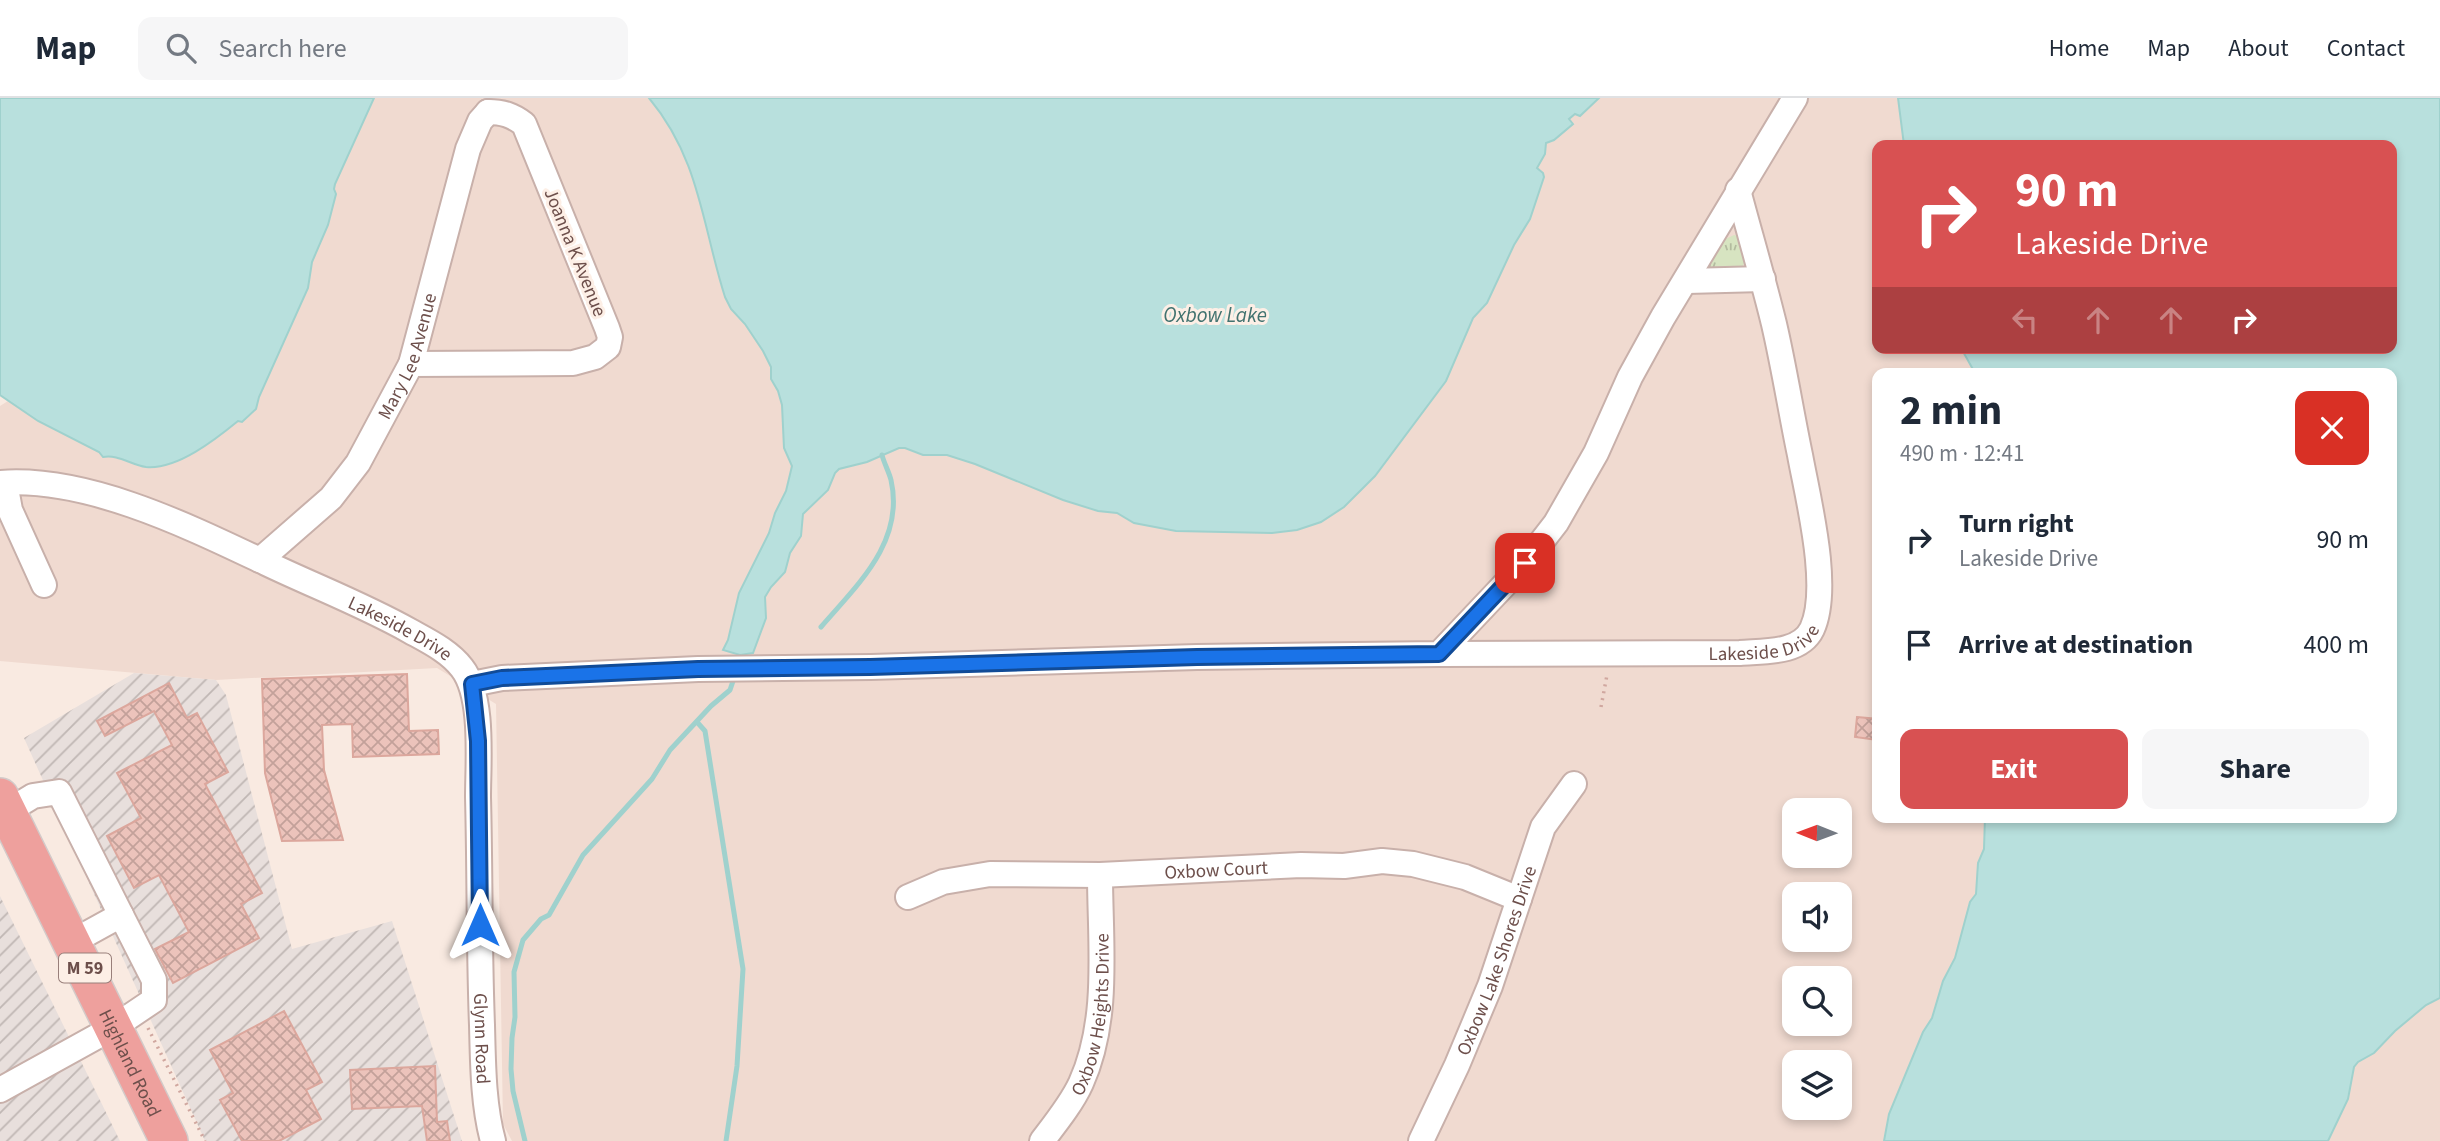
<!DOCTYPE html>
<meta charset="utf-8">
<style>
:root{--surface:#fff;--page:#f6f6f7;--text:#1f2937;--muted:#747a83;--line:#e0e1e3;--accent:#d85152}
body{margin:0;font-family:"Source Sans 3",sans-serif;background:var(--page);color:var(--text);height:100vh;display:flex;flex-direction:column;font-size:26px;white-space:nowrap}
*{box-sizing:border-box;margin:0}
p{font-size:23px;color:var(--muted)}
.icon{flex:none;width:38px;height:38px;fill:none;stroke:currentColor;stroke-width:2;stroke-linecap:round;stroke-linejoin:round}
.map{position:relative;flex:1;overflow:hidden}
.panel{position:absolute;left:1872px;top:270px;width:525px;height:455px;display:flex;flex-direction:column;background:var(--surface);border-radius:14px;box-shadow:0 4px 10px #0003}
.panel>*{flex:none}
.top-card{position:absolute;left:1872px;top:42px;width:525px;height:214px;border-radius:14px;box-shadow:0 4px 10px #0003;background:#d85152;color:#fff;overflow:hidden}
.needle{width:46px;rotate:271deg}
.buttons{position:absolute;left:1782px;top:700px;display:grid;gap:14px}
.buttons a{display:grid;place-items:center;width:70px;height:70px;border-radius:14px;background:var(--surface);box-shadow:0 4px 10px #0003;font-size:35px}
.pin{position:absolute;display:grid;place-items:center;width:60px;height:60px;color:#fff;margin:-30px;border-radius:14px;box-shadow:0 4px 10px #0006}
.me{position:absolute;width:77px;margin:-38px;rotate:0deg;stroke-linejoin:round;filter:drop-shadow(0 0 5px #0008)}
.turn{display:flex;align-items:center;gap:24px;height:147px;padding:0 28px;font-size:32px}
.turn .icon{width:91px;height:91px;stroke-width:2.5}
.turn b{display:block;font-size:49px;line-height:60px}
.lanes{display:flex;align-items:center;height:66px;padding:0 28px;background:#0003;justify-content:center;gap:35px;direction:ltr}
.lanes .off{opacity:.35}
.round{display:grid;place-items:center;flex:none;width:74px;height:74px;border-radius:14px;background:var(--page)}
.head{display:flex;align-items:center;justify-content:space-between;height:119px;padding:0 28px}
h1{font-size:42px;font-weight:700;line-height:52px}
.button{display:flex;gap:14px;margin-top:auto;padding:14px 28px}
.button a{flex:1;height:80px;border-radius:14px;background:var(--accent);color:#fff;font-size:28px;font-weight:700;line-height:80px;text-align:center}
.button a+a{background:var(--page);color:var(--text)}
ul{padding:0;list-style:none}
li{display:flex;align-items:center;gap:21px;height:105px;padding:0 28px}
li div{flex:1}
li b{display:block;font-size:26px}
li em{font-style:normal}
header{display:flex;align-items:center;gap:42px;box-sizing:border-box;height:98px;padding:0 35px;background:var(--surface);border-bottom:2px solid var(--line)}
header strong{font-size:33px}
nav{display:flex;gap:38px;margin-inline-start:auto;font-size:24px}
.search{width:490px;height:63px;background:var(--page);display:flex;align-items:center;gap:18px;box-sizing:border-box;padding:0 24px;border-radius:14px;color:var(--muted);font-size:26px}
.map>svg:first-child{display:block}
</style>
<header>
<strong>Map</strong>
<div class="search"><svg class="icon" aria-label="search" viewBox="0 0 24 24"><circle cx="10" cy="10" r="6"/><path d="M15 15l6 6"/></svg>Search here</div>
<nav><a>Home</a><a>Map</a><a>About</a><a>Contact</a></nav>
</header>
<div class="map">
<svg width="2440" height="1043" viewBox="0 0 2440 1043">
<defs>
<pattern id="industrial-furrows" width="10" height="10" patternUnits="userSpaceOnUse" patternTransform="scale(1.75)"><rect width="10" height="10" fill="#e8dfdc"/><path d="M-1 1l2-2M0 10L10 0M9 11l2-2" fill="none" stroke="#c0b7b4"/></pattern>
<pattern id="grass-tufts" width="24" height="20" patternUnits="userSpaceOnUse" patternTransform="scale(1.75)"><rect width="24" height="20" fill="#d7e4c1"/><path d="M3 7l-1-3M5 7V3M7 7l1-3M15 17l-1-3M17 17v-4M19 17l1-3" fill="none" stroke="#b3bb9f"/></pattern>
<pattern id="building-cross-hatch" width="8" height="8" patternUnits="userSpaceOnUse" patternTransform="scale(1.75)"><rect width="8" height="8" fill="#ecc3bb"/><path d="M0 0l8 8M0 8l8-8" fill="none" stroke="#c3a19a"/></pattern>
</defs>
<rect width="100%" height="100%" fill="#f9eae1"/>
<path fill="#f0dad0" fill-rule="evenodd" d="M245,0h1968l-12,47h-323v203h271l-6,25h-265v444h271l291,114v210h-1928l-9,-17 -7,-420 -59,-36 -221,12 -216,-19v-255l57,-36zM1794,712h45v46h-45zM1794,796h45v46h-45zM1794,880h45v46h-45zM1794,964h45v46h-45z"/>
<g fill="url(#industrial-furrows)">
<path d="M134,575l82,7 10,15 66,254 100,-28 70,220h-257l-181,-403z"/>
<path d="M0,798l120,245h-120z"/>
</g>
<path fill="url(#grass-tufts)" d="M1734,137l6,2 6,23 -5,9h-31l-3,-6 12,-21z"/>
<g fill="#b8e0dd" stroke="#9fd1cd" stroke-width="2">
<path d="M0,0h374l-39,86 -1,5 2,5 -8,31 -16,37 -4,26 -49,109 -3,12 -14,13 -4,-1c-22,18 -61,49 -92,46 -15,-2 -28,-13 -43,-10l-4,-5 -61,-31 -38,-26z"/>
<path d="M649,0h950l-19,18 -5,-2 -6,5 4,5 -19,16 -8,3 -1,11 -8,14 6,5 1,4 -14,42 -16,26 -27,58 -14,15 -27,63 -71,95 -31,31 -23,15 -24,8 -25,3 -96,-2 -42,-8 -17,-10 -19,-2 -35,-11 -88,-36 -28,-9h-24l-18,-7h-6l-32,14 -28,7 -4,4 -7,17 -25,24 -2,22 -11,17 -5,19 -14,15 -6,10 1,21 -13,35 -13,2 -17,-5 5,-10 11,-47 30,-60 6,-20 11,-22 6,-25 -8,-18 -2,-43 -4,-14 -7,-12v-12l-8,-16 -18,-27 -14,-15 -6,-12c-23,-72 -25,-138 -76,-199z"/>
<path d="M1898,0h542v900l-14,7 -31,26 -21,22 -16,9 -4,5 -6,32 -20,42h-444l5,-27 34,-82 9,-14 11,-37 12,-23 15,-56 6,-8 2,-31 6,-14 1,-32h407v-444h-417l-14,-25h431v-203h-488z"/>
</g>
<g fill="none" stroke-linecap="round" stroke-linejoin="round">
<g stroke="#9fd1cd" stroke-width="5">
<path d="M821,529c36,-42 84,-85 70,-147 -2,-8 -7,-17 -9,-25"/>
<path d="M697,624l8,9 38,238 -6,97 -11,75"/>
<path d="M525,1043l-12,-50 -2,-22 1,-31 3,-21 -1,-45 9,-32 18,-21 8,-4 34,-60 69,-76 18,-29 41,-44 19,-16 5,-15"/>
</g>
</g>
<g fill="url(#building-cross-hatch)" stroke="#dca79d" stroke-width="2">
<path d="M407,576l2,57 29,-1 1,24 -86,3 -1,-33 -30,1 2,45 19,70 -61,1 -17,-68 -3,-94z"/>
<path d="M169,585l18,35 10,-5 31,59 -23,12 57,109 -21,11 18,34 -86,45 -18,-34 34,-17 -30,-57 -25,13 -27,-52 34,-18 -24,-45 55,-28 -18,-34 -49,25 -8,-15z"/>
<path d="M1857,619l21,2v21l-23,-3z"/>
<path d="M284,913l38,71 -16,8 15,29 -42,22h-37l-22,-41 13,-7 -23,-43z"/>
<path d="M435,968l2,56 10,-1 3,20h-23l-5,-35 -70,3 -2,-39z"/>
</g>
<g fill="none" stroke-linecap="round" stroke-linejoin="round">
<g stroke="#c8b0aa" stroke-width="28">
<g id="minor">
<path d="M1687,183l76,-2"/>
<path d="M411,266l162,-1 22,-6 13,-10 2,-10 -3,-9 -83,-204c-12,-9 -21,-12 -36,-12"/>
<path id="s1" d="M0,385c87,-7 190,44 266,80 48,23 98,42 144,68 18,10 39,20 52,37 22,28 16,94 16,129 2,76 1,152 4,228 1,38 1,79 11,116"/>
<path d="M5,385l5,27 34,75"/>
<path id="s2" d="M260,462l71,-62 27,-35 53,-99 57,-215 12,-28 8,-9"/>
<path id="s3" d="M1439,556l301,-1c23,-2 60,1 72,-24 19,-41 -4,-130 -12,-174 -9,-43 -16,-88 -26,-131 -11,-45 -24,-89 -36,-134"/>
<path d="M472,586l30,-6 196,-9 173,-2 326,-10 242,-3 86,-91 31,-40 40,-70 34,-76 33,-60 132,-219"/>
<path d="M0,718l33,-20 26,-4 62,123"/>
<path id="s4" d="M908,799l35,-15 47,-8 110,1 201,-10 43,1 38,-5 31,3 52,13 54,22"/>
<path d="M0,992l114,-63 40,-27v-20l-33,-65 -49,27"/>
<path id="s5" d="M1042,1043c13,-17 30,-38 39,-58 29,-64 19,-140 19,-208"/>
<path id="s6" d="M1421,1043l36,-76 33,-79 53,-159 31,-43"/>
</g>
</g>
<g stroke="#d3cac9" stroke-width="40">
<g id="highway">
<path id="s7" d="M0,699l169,344"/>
</g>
</g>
<g stroke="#d0a79f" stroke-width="3.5" stroke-dasharray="2 5" stroke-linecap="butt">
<path d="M1601,609l6,-32"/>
<path d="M148,930l57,113"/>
</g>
<use href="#minor" stroke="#fff" stroke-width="24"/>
<use href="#highway" stroke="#eea09d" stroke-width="37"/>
</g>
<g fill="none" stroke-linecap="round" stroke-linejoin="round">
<g stroke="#114b97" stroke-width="18">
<path id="route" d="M480,827l-2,-184 -6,-57 30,-6 196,-9 172,-2 327,-10 242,-3 86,-91"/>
</g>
<use href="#route" stroke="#1a73e8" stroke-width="12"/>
</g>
<g text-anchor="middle" stroke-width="6" stroke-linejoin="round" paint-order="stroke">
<rect fill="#fdefe6" stroke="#987f7a" stroke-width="2" x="59" y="855.5" width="52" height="29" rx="5"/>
<g font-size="18" font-weight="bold" fill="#6d4f4b">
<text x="85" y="876">M 59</text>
</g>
<g font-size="19" fill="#6d4f4b" stroke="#fdefe6">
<text transform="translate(576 154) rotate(68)" y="7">Joanna K Avenue</text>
<text dy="7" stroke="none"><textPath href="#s2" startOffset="257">Mary Lee Avenue</textPath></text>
<text dy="7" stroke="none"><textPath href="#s1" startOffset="430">Lakeside Drive</textPath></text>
<text dy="7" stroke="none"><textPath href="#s3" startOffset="327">Lakeside Drive</textPath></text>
<text dy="7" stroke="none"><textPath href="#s4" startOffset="312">Oxbow Court</textPath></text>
<text dy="7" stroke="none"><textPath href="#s6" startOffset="196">Oxbow Lake Shores Drive</textPath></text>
<text dy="7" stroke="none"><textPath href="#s5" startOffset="140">Oxbow Heights Drive</textPath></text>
<text dy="7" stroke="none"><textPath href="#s1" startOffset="878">Glynn Road</textPath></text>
<text dy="7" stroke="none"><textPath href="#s7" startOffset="296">Highland Road</textPath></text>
</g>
<g font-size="21" font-style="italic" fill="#41726f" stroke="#fdefe6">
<text x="1215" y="224">Oxbow Lake</text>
</g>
</g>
</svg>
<div class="buttons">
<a><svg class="needle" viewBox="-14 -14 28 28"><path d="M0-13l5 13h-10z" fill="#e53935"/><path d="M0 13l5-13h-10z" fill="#747a83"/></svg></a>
<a><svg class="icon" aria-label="sound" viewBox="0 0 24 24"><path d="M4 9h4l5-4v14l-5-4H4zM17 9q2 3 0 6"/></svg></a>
<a><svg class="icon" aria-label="search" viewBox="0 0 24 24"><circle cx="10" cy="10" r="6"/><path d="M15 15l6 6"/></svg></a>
<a><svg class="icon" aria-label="layers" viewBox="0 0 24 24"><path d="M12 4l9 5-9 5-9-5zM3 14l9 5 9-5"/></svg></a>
</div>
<div class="pin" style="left:1525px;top:465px;background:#d93025"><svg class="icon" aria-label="arrive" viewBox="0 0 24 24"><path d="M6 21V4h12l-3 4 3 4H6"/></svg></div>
<svg class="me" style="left:480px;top:827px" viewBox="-20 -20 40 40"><path d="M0-17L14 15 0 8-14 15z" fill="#1a73e8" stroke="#fff" stroke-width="4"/></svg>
<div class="top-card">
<div class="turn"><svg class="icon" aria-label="right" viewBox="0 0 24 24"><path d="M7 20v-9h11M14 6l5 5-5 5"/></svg><div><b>90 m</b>Lakeside Drive</div></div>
<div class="lanes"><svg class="icon off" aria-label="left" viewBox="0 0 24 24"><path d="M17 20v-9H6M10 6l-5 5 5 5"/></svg><svg class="icon off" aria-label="ahead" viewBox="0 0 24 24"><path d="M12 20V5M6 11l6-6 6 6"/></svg><svg class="icon off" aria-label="ahead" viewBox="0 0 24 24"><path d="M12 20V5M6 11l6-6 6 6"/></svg><svg class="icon" aria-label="right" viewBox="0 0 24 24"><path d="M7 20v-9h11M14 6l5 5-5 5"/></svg></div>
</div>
<section class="panel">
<div class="head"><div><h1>2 min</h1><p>490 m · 12:41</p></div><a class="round" style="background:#d93025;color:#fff"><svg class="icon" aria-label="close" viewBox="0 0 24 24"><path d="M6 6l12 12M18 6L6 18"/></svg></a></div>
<ul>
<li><svg class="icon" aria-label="right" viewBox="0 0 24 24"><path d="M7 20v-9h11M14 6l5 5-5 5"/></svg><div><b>Turn right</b><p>Lakeside Drive</p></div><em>90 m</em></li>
<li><svg class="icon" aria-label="arrive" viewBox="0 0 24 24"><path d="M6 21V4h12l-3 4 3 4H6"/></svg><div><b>Arrive at destination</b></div><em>400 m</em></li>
</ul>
<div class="button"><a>Exit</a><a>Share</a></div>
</section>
</div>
